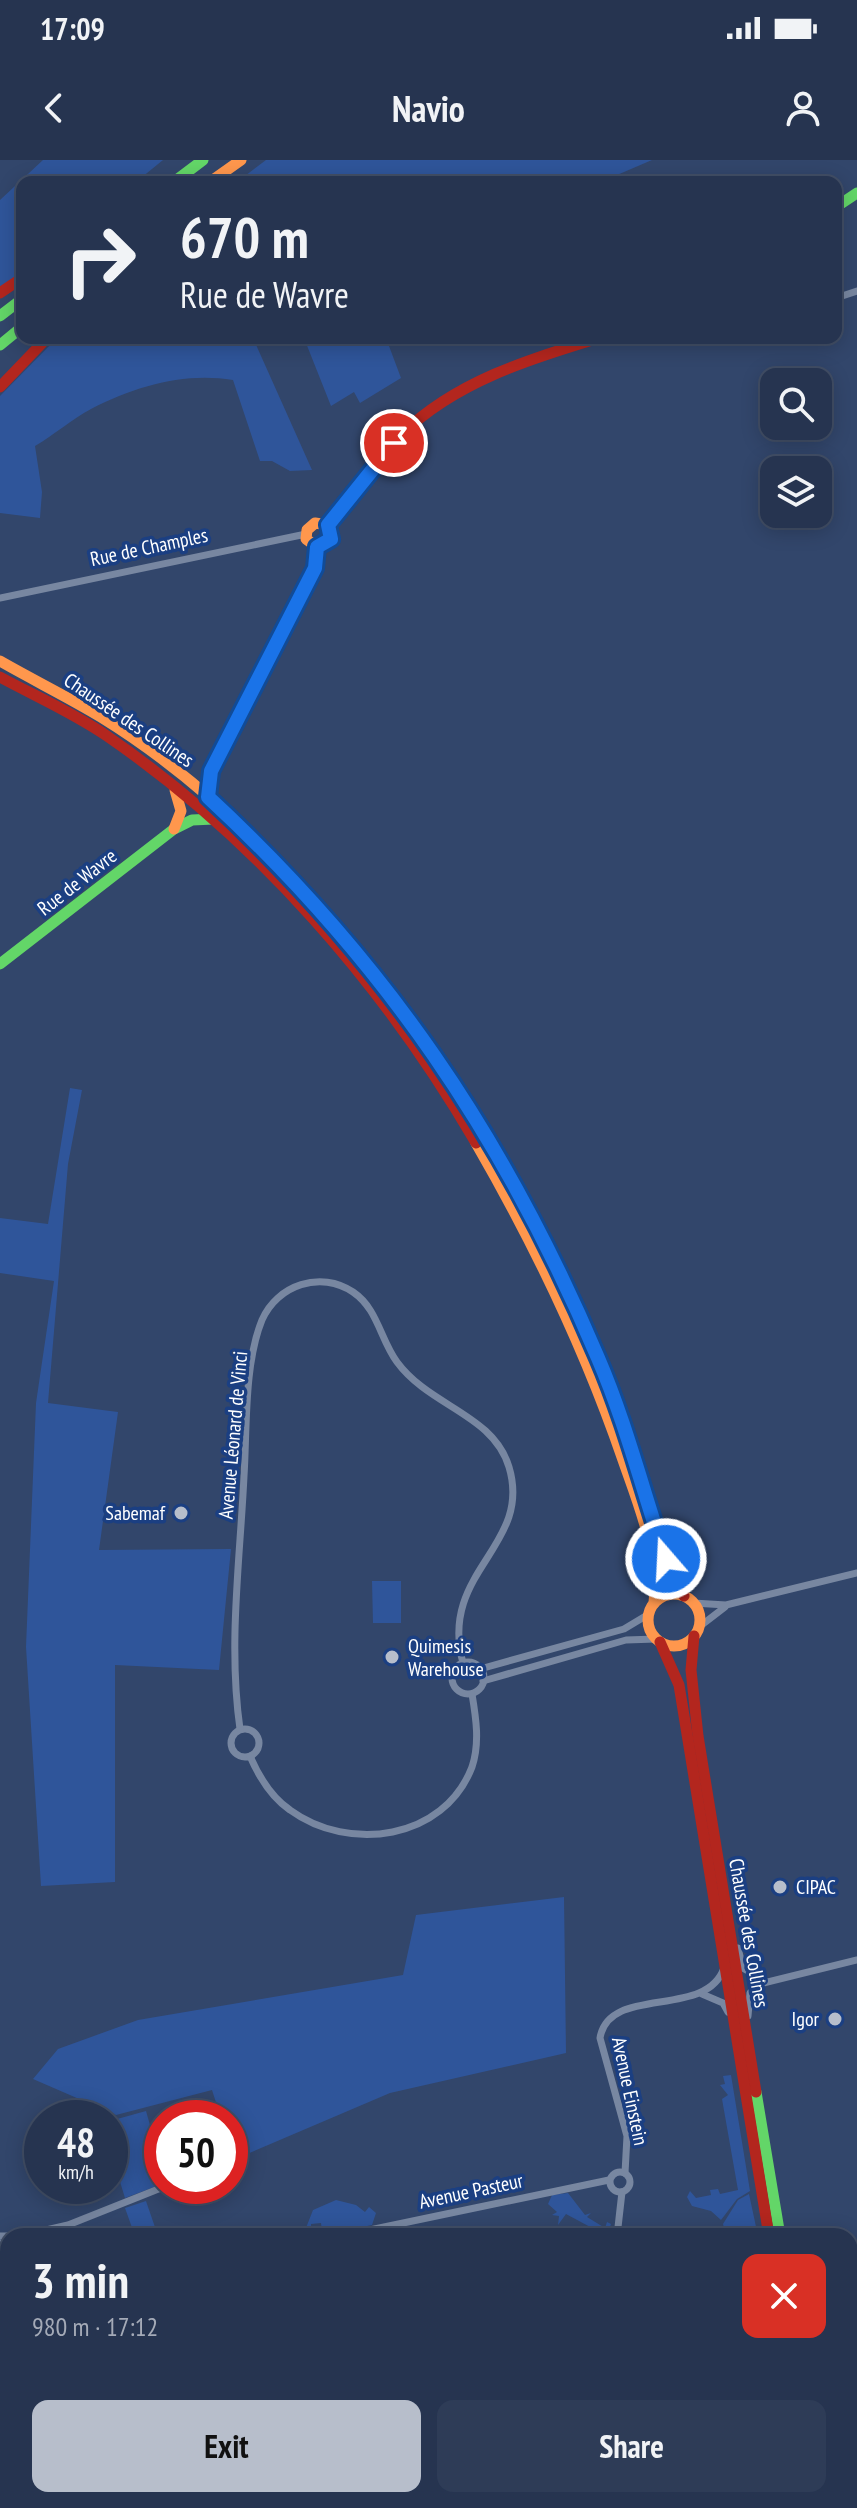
<!DOCTYPE html>
<meta charset="utf-8">
<style>
:root{--surface:#263450;--page:#2e3c57;--text:#f1f3f6;--muted:#a4aab7;--line:#424f67;--accent:#b7becb}
body{margin:0;font-family:"PT Sans Narrow",sans-serif;background:var(--page);color:var(--text);height:100vh;display:flex;flex-direction:column;font-size:30px;white-space:nowrap}
*{box-sizing:border-box;margin:0}
p{font-size:26px;color:var(--muted)}
.icon{flex:none;width:44px;height:44px;fill:none;stroke:currentColor;stroke-width:2;stroke-linecap:round;stroke-linejoin:round}
.map{position:relative;flex:1;overflow:hidden}
.side{position:absolute;left:0px;top:2068px;width:858px;height:280px;display:flex;flex-direction:column;background:var(--surface);border-radius:24px 24px 0 0;box-shadow:0 4px 20px #0003,0 0 0 2px var(--line)}
.side>*{flex:none}
.guide{position:absolute;left:16px;top:16px;width:826px;height:168px;border-radius:16px;box-shadow:0 4px 20px #0003,0 0 0 2px var(--line);background:#263450;color:var(--text);overflow:hidden}
.tools{position:absolute;left:760px;top:208px;display:grid;gap:16px}
.tools a{display:grid;place-items:center;width:72px;height:72px;border-radius:16px;background:var(--surface);box-shadow:0 4px 20px #0003,0 0 0 2px var(--line);font-size:40px}
.speed{position:absolute;left:24px;top:1940px;display:flex;gap:16px;font-size:40px;font-weight:700;text-align:center}
.speed>*{display:grid;place-content:center;width:104px;height:104px;border-radius:50%;background:var(--surface);box-shadow:0 4px 20px #0003,0 0 0 2px var(--line);line-height:1}
.speed small{font-size:20px;font-weight:400}
.speed .limit{border:12px solid #d22;background:#fff;color:#111}
.pin{position:absolute;display:grid;place-items:center;width:68px;height:68px;color:#fff;margin:-34px;border:4px solid #fff;border-radius:50%;box-shadow:0 2px 8px #0007}
.me{position:absolute;width:88px;margin:-44px;rotate:341deg;stroke-linejoin:round;filter:drop-shadow(0 0 6px #0008)}
.turn{display:flex;align-items:center;gap:28px;height:168px;padding:0 32px;font-size:36px}
.turn .icon{width:104px;height:104px;stroke-width:2.5}
.turn b{display:block;font-size:56px;line-height:68px}
.round{display:grid;place-items:center;flex:none;width:84px;height:84px;border-radius:16px;background:var(--page)}
.head{display:flex;align-items:center;justify-content:space-between;height:136px;padding:0 32px}
h1{font-size:48px;font-weight:700;line-height:60px}
.button{display:flex;gap:16px;margin-top:auto;padding:16px 32px}
.button a{flex:1;height:92px;border-radius:16px;background:var(--accent);color:#111;font-size:32px;font-weight:700;line-height:92px;text-align:center}
.button a+a{background:var(--page);color:var(--text)}
.status{display:flex;justify-content:space-between;align-items:center;height:56px;padding:0 40px;background:var(--surface);direction:ltr}
.status svg{height:22px;fill:currentColor}
header{display:flex;justify-content:space-between;align-items:center;height:104px;padding:0 32px;background:var(--surface);font-size:36px;font-weight:700}
.map>svg:first-child{display:block}
</style>
<div class="status"><b>17:09</b><svg viewBox="0 0 49 12"><path d="M0 12V9h3v3zM5 12V6h3v6zM10 12V3h3v9zM15 12V0h3v12zM26 1h20v11H26zM47 4h2v5h-2z"/></svg></div>
<header><svg class="icon" aria-label="back" viewBox="0 0 24 24"><path d="M15 5l-7 7 7 7"/></svg>Navio<svg class="icon" aria-label="person" viewBox="0 0 24 24"><circle cx="12" cy="8" r="4"/><path d="M4 21q1-7 8-7t8 7"/></svg></header>
<div class="map">
<svg width="857" height="2348" viewBox="0 0 857 2348">
<rect width="100%" height="100%" fill="#32466b"/>
<g fill="#2f559a">
<path d="M43,0h120l-27,22h-114v91l-22,18v-91z"/>
<path d="M266,0h386l-35,15 1,7h-26l-3,-6 -11,6h-341z"/>
<path d="M57,178h196l59,132 -22,1 -18,-10h-12l-27,-81c-49,-8 -97,6 -142,29 -19,10 -37,26 -56,37l7,46 -2,26 -40,-5v-117z"/>
<path d="M304,178h82l15,40 -41,25 -6,-11 -23,14z"/>
<path d="M70,928l12,2 -14,74 -20,239 70,9 -19,138 132,-1 -12,121 -104,-5v217l-74,4 -15,-239 10,-244 18,-122 -54,-8v-55l48,6z"/>
<path d="M372,1421h29v42h-28z"/>
<path d="M564,1737l2,156 -176,40 -157,67 -3,-42h-9l-9,-28 -96,25 -83,-36 25,-30 80,-29 265,-45 13,-60z"/>
<path d="M731,1915l19,116 -13,8 -16,21 -10,-9 -19,-5 -5,-9 3,-6 6,7 15,-3 -1,-5 8,-1 2,5 18,-4 -16,-91 6,-4 -8,-10 5,-1 -2,-8z"/>
<path d="M146,1951l16,56v17l-37,14 -15,-49v-28z"/>
<path d="M568,2033l17,22 6,-2 -4,4 18,11 2,-6 4,2 -4,12 -41,-22 -8,11 1,-9 -7,-1 5,-3 -9,-8 4,-9z"/>
<path d="M749,2034l9,42h-32l-3,-12 15,-24z"/>
<path d="M336,2040l20,5 9,7 4,-5 7,6 -4,12 -54,11 -12,-1 16,-4 -1,-8 -10,1v7l-7,2 9,-23z"/>
<path d="M146,2041l12,35h-23l-10,-28z"/>
<path d="M8,2113v111h-8v-110z"/>
<path d="M0,2311l8,1v28h461v8h-469z"/>
</g>
<g fill="none" stroke-linecap="round" stroke-linejoin="round">
<g stroke="#7887a1" stroke-width="7">
<path d="M836,138l21,-7"/>
<path d="M0,438l306,-64"/>
<path d="M693,1443l33,2 131,-32"/>
<path d="M699,1467l26,-20"/>
<circle cx="468" cy="1518" r="16"/>
<path d="M480,1509l144,-40 25,-15"/>
<path d="M483,1521l143,-41 30,-1"/>
<circle cx="245" cy="1583" r="14"/>
<path d="M240,1569c-12,-84 0,-169 4,-253 3,-47 0,-112 18,-156 15,-35 59,-50 91,-28 25,17 27,47 44,70 33,45 96,52 112,105 24,80 -71,104 -46,196"/>
<path d="M250,1596c9,21 21,41 40,54 59,43 154,30 182,-43 8,-24 4,-49 0,-73"/>
<path d="M738,1788l5,20 21,13"/>
<path d="M702,1834l21,9 5,9"/>
<path d="M748,1856l2,-23 5,-8 102,-25"/>
<circle cx="620" cy="2022" r="10"/>
<path d="M625,2013l2,-37 -27,-98c9,-54 106,-18 124,-70"/>
<path d="M0,2076h8"/>
<path d="M20,2076l48,-11 98,-39"/>
<path d="M341,2076l268,-56"/>
<path d="M617,2076l5,-44"/>
<path d="M0,2083l8,70"/>
<path d="M95,2340v8"/>
<path d="M106,2348v-8"/>
</g>
<g stroke="#63d668" stroke-width="11">
<path d="M174,22l29,-22"/>
<path d="M836,47l21,-14"/>
<path d="M0,156l22,-17"/>
<path d="M0,185l22,-18"/>
<path d="M317,387l14,-8 -3,-14"/>
<path d="M0,804l174,-135 18,-9 22,-1"/>
<path d="M403,852c104,140 185,300 235,466"/>
<path d="M756,1932l24,144"/>
</g>
<g stroke="#ff974d" stroke-width="11">
<path d="M210,22l31,-22"/>
<path d="M317,387l-11,-8 1,-9 8,-7 13,2"/>
<path d="M0,501c33,19 68,36 101,56 120,74 219,183 302,295"/>
<path d="M174,669l7,-18 -6,-21"/>
<path d="M476,983c59,102 109,206 147,317 16,46 36,93 31,143"/>
<circle cx="674" cy="1460" r="26"/>
<path d="M850,2160l7,-1"/>
<path d="M812,2340l1,8"/>
<path d="M824,2340l1,8"/>
</g>
<g stroke="#b3261e" stroke-width="11">
<path d="M0,133l22,-15"/>
<path d="M0,227l47,-49"/>
<path d="M328,365c28,-28 46,-63 74,-91 53,-52 127,-75 197,-96"/>
<path d="M0,517c35,19 74,36 107,59 151,104 277,249 369,407"/>
<path d="M208,637l3,-26 104,-203 2,-21"/>
<path d="M638,1318l20,60 26,58"/>
<path d="M694,1476l-3,34 7,66 58,356"/>
<path d="M660,1482l19,43 90,551"/>
<path d="M850,2173l7,-4"/>
<path d="M0,2302l8,1"/>
</g>
</g>
<g fill="none" stroke-linecap="round" stroke-linejoin="round">
<g stroke="#114b97" stroke-width="20">
<path id="route" d="M394,283l-66,82 3,14 -14,8 -2,21 -104,203 -3,26c177,164 296,339 390,561 28,65 45,134 68,201"/>
</g>
<use href="#route" stroke="#1a73e8" stroke-width="14"/>
</g>
<g fill="#b7becb" stroke="#1b3f82" stroke-width="3">
<circle cx="181" cy="1353" r="8"/>
<circle cx="392" cy="1497" r="8"/>
<circle cx="780" cy="1727" r="8"/>
<circle cx="835" cy="1859" r="8"/>
</g>
<g text-anchor="middle" stroke-width="7" stroke-linejoin="round" paint-order="stroke">
<g font-size="20" fill="#fff" stroke="#1b3f82">
<text transform="translate(149 387) rotate(-12)" y="7">Rue de Champles</text>
<text transform="translate(129 560) rotate(34)" y="7">Chaussée des Collines</text>
<text transform="translate(77 722) rotate(-38)" y="7">Rue de Wavre</text>
<text transform="translate(233 1275) rotate(-85)" y="7">Avenue Léonard de Vinci</text>
<text transform="translate(749 1773) rotate(80)" y="7">Chaussée des Collines</text>
<text transform="translate(630 1931) rotate(78)" y="7">Avenue Einstein</text>
<text transform="translate(471 2031) rotate(-12)" y="7">Avenue Pasteur</text>
</g>
<g font-size="20" fill="#fff" stroke="#1b3f82" text-anchor="end">
<text x="165" y="1360">Sabemaf</text>
<text x="408" y="1493" text-anchor="start">Quimesis<tspan x="408" dy="23">Warehouse</tspan></text>
<text x="796" y="1734" text-anchor="start">CIPAC</text>
<text x="819" y="1866">Igor</text>
</g>
</g>
</svg>
<div class="tools">
<a><svg class="icon" aria-label="search" viewBox="0 0 24 24"><circle cx="10" cy="10" r="6"/><path d="M15 15l6 6"/></svg></a>
<a><svg class="icon" aria-label="layers" viewBox="0 0 24 24"><path d="M12 4l9 5-9 5-9-5zM3 14l9 5 9-5"/></svg></a>
</div>
<div class="speed"><div>48<small>km/h</small></div><div class="limit">50</div></div>
<div class="pin" style="left:394px;top:283px;background:#d93025"><svg class="icon" aria-label="arrive" viewBox="0 0 24 24"><path d="M6 21V4h12l-3 4 3 4H6"/></svg></div>
<svg class="me" style="left:666px;top:1399px" viewBox="-20 -20 40 40"><circle r="17" fill="#1a73e8" stroke="#fff" stroke-width="3"/><path d="M0-11L8 9 0 5-8 9z" fill="#fff"/></svg>
<div class="guide">
<div class="turn"><svg class="icon" aria-label="right" viewBox="0 0 24 24"><path d="M7 20v-9h11M14 6l5 5-5 5"/></svg><div><b>670 m</b>Rue de Wavre</div></div>
</div>
<section class="side">
<div class="head"><div><h1>3 min</h1><p>980 m · 17:12</p></div><a class="round" style="background:#d93025;color:#fff"><svg class="icon" aria-label="close" viewBox="0 0 24 24"><path d="M6 6l12 12M18 6L6 18"/></svg></a></div>
<div class="button"><a>Exit</a><a>Share</a></div>
</section>
</div>
